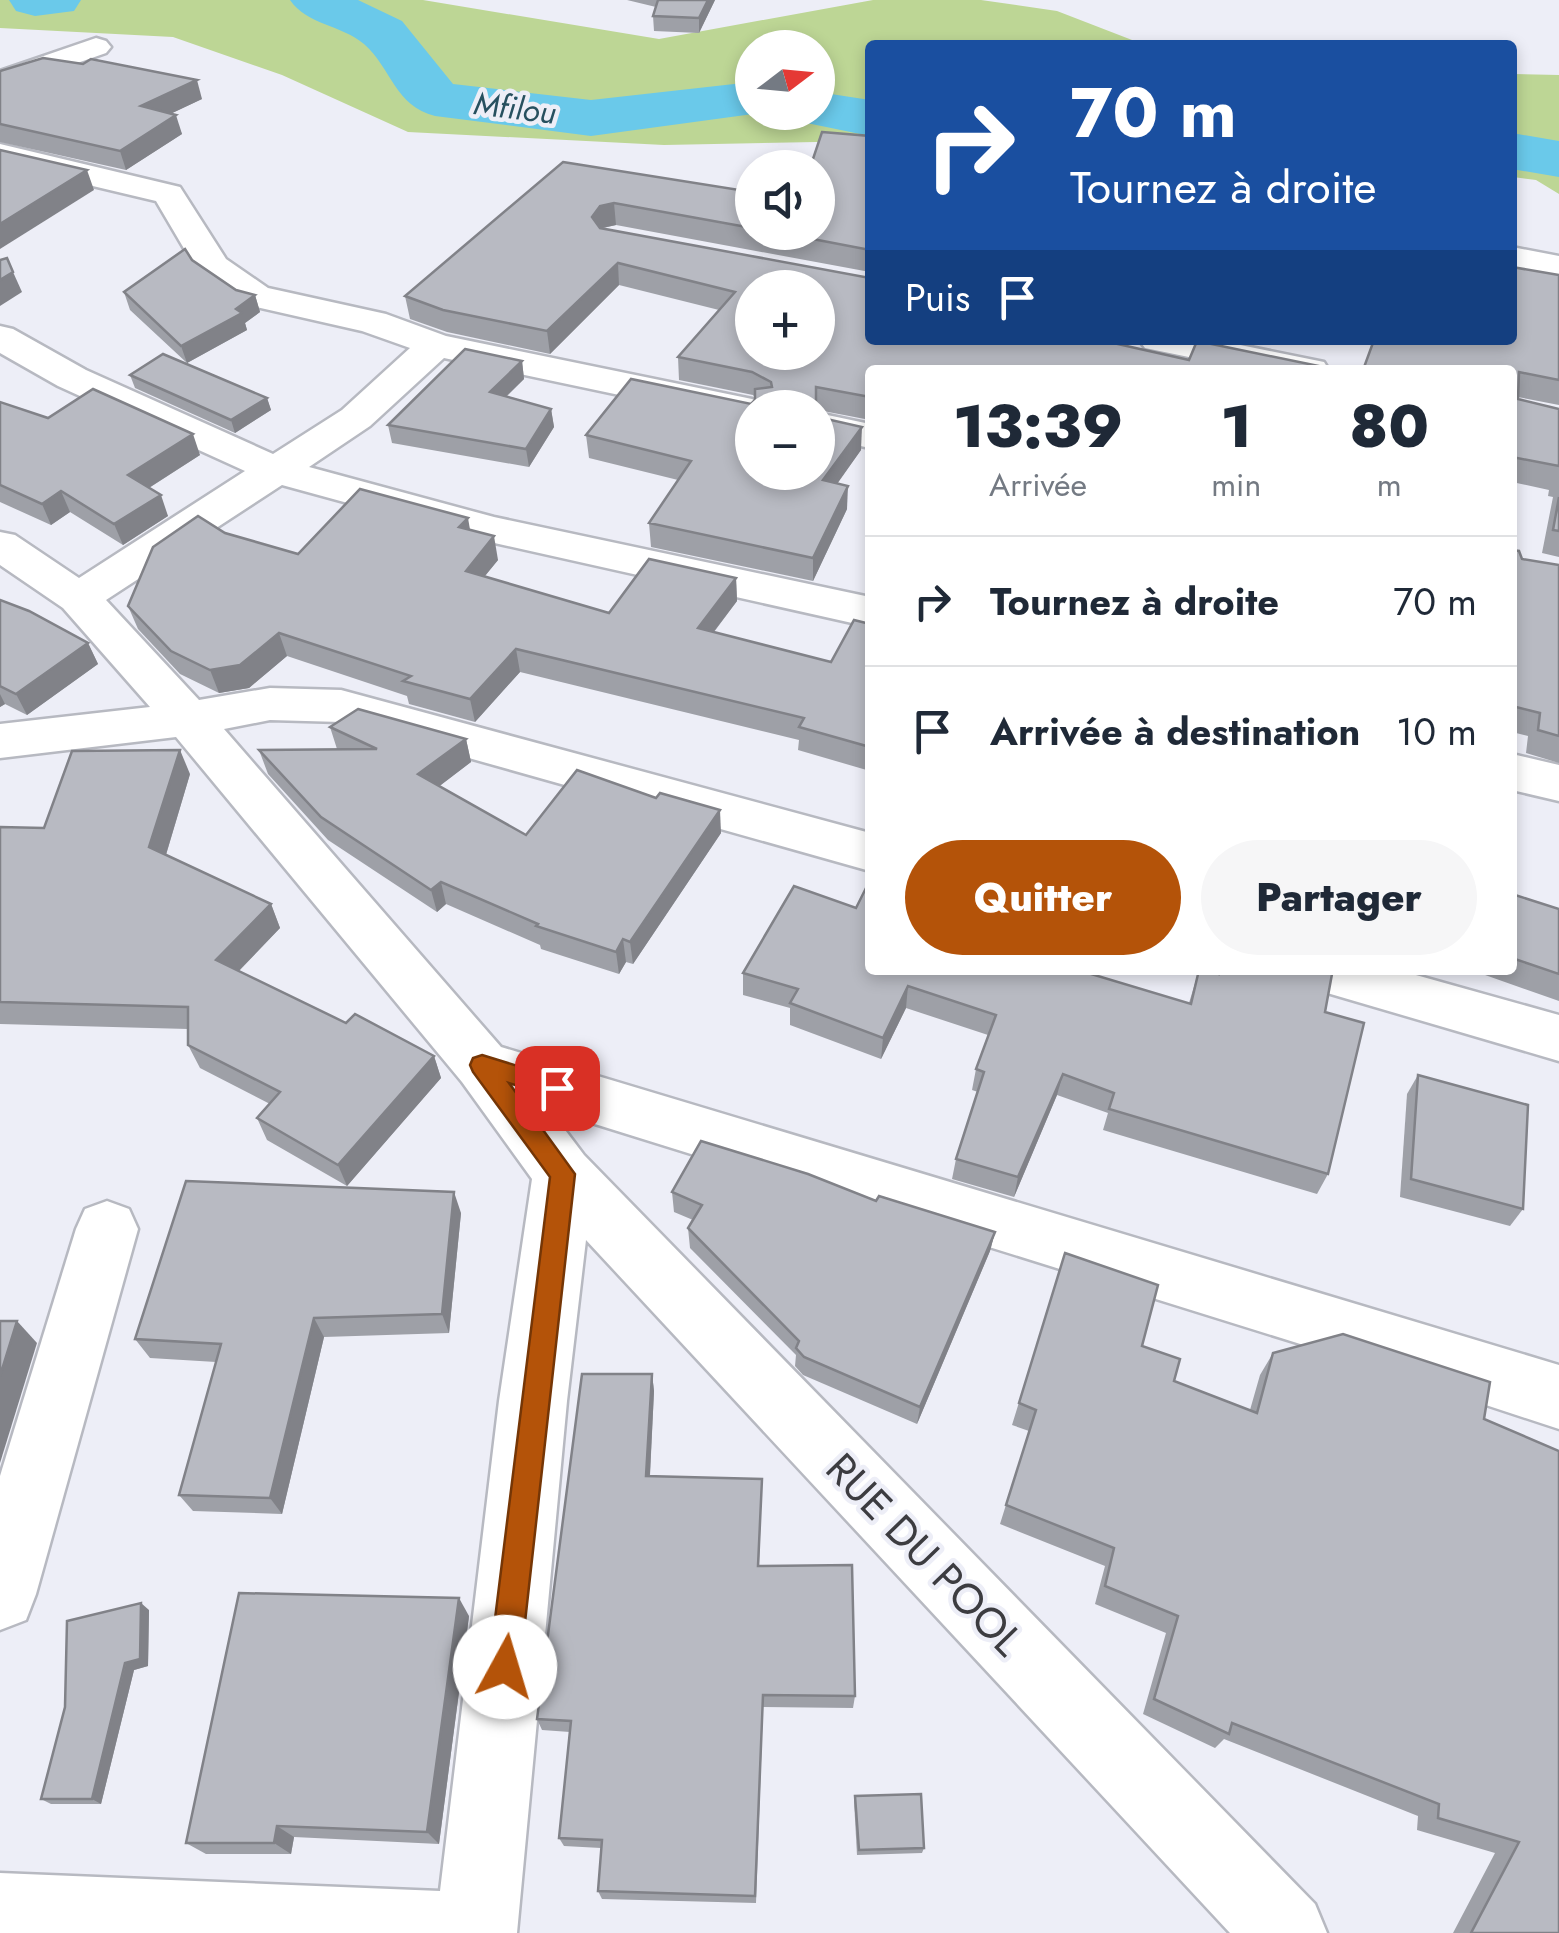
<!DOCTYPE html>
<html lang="fr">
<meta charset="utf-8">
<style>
:root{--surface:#fff;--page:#f6f6f7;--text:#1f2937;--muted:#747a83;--line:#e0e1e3;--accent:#b45309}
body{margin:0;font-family:Jost,sans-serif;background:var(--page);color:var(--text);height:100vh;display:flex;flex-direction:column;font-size:38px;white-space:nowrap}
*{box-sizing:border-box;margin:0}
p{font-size:32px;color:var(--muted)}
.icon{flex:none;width:55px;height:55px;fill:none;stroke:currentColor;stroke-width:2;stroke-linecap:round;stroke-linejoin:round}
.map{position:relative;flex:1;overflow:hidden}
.sheet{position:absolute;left:865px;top:365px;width:652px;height:610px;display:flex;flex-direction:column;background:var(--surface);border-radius:10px;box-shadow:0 5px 15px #0003}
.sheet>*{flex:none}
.guide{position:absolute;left:865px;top:40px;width:652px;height:305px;border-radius:10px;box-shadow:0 5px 15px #0003;background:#1a4fa0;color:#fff;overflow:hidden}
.needle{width:65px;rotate:74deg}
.fabs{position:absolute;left:735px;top:30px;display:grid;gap:20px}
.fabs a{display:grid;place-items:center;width:100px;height:100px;border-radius:50%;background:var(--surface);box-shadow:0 5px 15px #0003;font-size:50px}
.pin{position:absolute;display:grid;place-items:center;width:85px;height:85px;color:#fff;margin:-42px;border-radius:20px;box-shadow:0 5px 15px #0006}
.me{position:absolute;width:110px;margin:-55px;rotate:6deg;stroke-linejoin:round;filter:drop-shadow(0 0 8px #0008)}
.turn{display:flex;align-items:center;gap:35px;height:210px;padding:0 40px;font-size:45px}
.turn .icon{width:130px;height:130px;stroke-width:2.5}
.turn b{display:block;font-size:70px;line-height:85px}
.then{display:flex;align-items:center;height:95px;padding:0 40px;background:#0003;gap:20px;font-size:38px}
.eta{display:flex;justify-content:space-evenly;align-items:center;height:170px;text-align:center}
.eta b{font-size:60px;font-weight:800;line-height:70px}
.cta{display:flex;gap:20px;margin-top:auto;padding:20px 40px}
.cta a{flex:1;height:115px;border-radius:60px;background:var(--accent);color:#fff;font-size:40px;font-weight:800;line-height:115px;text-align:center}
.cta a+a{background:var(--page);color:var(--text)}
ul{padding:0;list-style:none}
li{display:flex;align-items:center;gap:30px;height:130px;padding:0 40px;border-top:2px solid var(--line)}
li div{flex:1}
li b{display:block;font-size:38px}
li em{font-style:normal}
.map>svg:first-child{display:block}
</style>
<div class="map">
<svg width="1559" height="1933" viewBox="0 0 1559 1933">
<rect width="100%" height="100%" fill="#edeef7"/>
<g fill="#bdd695" fill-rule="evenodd">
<path d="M0,0h423l236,39 214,-39h108l76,11 88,34h-275v96l-206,4 -256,-13 -126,-57 -109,-38 -173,-9zM752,48h66v64h-66z"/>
<path d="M1513,74l46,1v119l-23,-14 -23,-3z"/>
</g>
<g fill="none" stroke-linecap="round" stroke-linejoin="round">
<g fill="#6ac9ea" fill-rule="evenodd">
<path d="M9,0h72l-7,11 -39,5 -19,-5z"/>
<path d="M290,0h68l44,21 51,63 138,16 161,-18v30h15l-176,24 -156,-20c-40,-10 -43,-47 -71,-72 -22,-19 -57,-19 -74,-44z"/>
<path d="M818,92l52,8v36l-73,-15 -6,-9h27z"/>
<path d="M1512,133l47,8v36l-47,-8z"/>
</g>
<g stroke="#b7b9c1" stroke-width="5">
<g id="minor">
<path d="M96,38l10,3 5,6 -5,6 -106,37v-19z"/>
<path d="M0,144l180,43 46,72 42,29 118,26 60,22 306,63 17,9h-17v15l-308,-65 -74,68 -61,41 185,50 376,80v30l-380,-85 -208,-57 -176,115 93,100 71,-12 71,2 529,143v38l-529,-149 -71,-2 -46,9 277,318 1058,318v64l-246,-81 -763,-238 34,45 731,749 12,29h-97l-644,-693 -19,161 -50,532h-517v-60l440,18 59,-490 33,-222 -70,-97 -286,-345 -176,21v-34l150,-17 -87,-99 -63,-43v-33l15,3 64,43 166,-107 -187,-85 -58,-33v-27l13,3 73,41 187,84 69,-44 68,-62 -48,-17 -119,-27 -44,-30 -43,-73 -156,-37z"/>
<path d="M1512,247l47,9v22l-47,-9z"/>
<path d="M1139,340h77l108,22 5,8h-77l-107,-22z"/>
<path d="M818,413l52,11v24l-52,-11z"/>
<path d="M1512,754l47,11v36l-47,-11z"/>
<path d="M1291,970h107l161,45v46l-259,-76z"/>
<path d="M107,1201l22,8 9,20 -102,365 -10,26 -26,10v-154l76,-247 9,-20z"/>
</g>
</g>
<use href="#minor" fill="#fff" fill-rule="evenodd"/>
</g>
<g fill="#9ea0a7">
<path d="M627,0h88l-16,33 -45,-2 -1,-15 3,-9z"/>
<path d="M0,71l202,28 -30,14 10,21 -56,36 -126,-28z"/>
<path d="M870,136v136l-254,-47 -13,3 267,112 319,20 -319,10v50l-52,-10v-2h-66l109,42 -24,33 10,26 -34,72 -162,-34 -2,-24 29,-43 -89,-22 -3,-23 165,-31 4,-4v-3l-2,-2 -74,-15 -1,-23 41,-47 -100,-25 -69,69 -103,-22 -37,-13 -5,-23 158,-134 189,30v40h66l-7,-67z"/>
<path d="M192,260l44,30 19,5 5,17 -15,11 2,7 -60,33 -57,-53 -6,-18z"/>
<path d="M1559,275v130l-41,-8v2l41,10v148l-17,-4 11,-56 -5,-1 1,-6 -37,-8v-112z"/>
<path d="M522,361l2,18 -17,17 44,13 3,18 -25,40 -137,-24 -4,-18z"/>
<path d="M130,375l137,23 4,12 -36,23 -100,-45z"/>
<path d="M0,402l48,16 152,37 -51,33 19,28 -45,29 -53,-33 -19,13 -51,-23z"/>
<path d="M470,530l28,30 -13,16 124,37 127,-35 1,23 -23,31 117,30 39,-38v147l-72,-21 1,-10 -279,-68 -45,50 -66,-18 -2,-8 -120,-40 -38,32 -30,5 -39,-19 -42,-45 -10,-23 97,-73 73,21z"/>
<path d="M1512,550l10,9 37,6v198l-33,-10 2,-17 -16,-4z"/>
<path d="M0,600l88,43 10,21 -71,51 -22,-11 -5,3z"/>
<path d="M330,727l136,12 5,23 -32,24 87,49 195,-2 -88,131 -7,-2 -7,12 -78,-25 -1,-4 -94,-41 -9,8 -109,-72 -60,-66 -9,-24 78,-1z"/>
<path d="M190,774l-24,81 105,49 9,24 -41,43 107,52 88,33 7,22 -94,108 -80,-46 -10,-22 13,-14 -70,-36 -12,-23v-16l-188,-5v-197l44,1z"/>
<path d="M1512,894l47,15v92l-88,-31h41z"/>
<path d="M856,908l14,62 319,33 10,-33 19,4 1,-4h101l5,42 3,162 -11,20 -214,-64 5,-17 -51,-18 -43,102 -62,-18 4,-20 22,-67 -6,-2 4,-21 12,-34 -82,-27 -25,51 -91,-34v-17l-47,-13v-22z"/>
<path d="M1418,1075l105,134 -13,17 -110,-29 7,-103z"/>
<path d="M672,1192l204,9 119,31 -5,19 -73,173 -114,-49 -8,-9 1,-11 -106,-107 -2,-20 5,-8 -19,-8z"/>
<path d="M461,1213l-12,120 -125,4 -42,177 -89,-3 -14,-16 37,-133 -66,-4 -15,-19z"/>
<path d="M1065,1253l77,93 32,35 76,29 10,-35 13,-22 211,66 75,514h-106l42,-80 -78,-23 1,-14 -194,-77 -9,9 -72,-34 23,-81 -71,-29 10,-38 -105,-42 29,-93 -17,-6z"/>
<path d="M652,1374l2,17 -4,85 112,3 -3,87 96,130 -2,12 -90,-1 -7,196 -154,-4 -4,-8 3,-43 -37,-2 -5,-8 11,-106 -28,-2 -5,-11z"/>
<path d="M149,1610l-1,56 -14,4 -33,134h-50l-10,-5z"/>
<path d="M469,1616l-30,228 -145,-7 -3,17h-85l-20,-11z"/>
<path d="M855,1796l69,52 -2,5 -65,2 -3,-54z"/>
</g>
<g fill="#818288">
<path d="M708,0h7l-16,33v-15z"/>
<path d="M197,80l5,19 -55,26 -6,-19z"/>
<path d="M176,115l6,19 -56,36 -6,-19z"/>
<path d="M87,170l7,20 -94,59v-25z"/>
<path d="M614,203l2,22 -14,3 -8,11 -2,-22 8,-11z"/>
<path d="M618,263l1,22 -69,69 -3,-23z"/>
<path d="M13,272l9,20 -22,14v-26z"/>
<path d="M255,295l5,17 -15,11 2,7 -60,33 -6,-17z"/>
<path d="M522,361l2,18 -31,30 -3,-17z"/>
<path d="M267,398l4,12 -36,23 -4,-13z"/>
<path d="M551,409l3,18 -25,40 -3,-18z"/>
<path d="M862,427l-1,23 -38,54v-24z"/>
<path d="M193,434l7,21 -64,41 -8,-21z"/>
<path d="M848,486l-1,23 -34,72v-23z"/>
<path d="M61,491l9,21 -19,13 -9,-21z"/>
<path d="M161,495l7,21 -45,29 -9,-21z"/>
<path d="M468,518l4,23 -13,-14z"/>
<path d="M494,536l4,24 -28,34 -4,-23z"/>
<path d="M736,578l1,23 -38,50 -1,-23z"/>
<path d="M279,633l8,23 -38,32 -30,5 -9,-23z"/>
<path d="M88,643l10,21 -71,51 -11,-21z"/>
<path d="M516,649l4,23 -45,50 -5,-23z"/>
<path d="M0,694l5,10 -5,3z"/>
<path d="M466,739l5,23 -47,36 -6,-24z"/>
<path d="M180,750l10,24 -29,97 -12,-24z"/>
<path d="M720,810l1,23 -88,131 -3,-22z"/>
<path d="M441,882l5,22 -9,8 -6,-22z"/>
<path d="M271,904l9,24 -53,55 -11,-23z"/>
<path d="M623,939l3,23 -7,12 -3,-22z"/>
<path d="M908,986l-2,22 -25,51 2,-21z"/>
<path d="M434,1056l7,22 -94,108 -9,-21z"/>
<path d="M1063,1074l-6,21 -43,102 4,-20z"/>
<path d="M454,1192l7,21 -12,120 -7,-19z"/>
<path d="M995,1232l-5,19 -73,173 3,-17z"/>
<path d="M314,1318l10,19 -42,177 -12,-16z"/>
<path d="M17,1321l20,22 -37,120v-87z"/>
<path d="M652,1374l2,17 -5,101 -3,-16z"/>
<path d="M459,1598l10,18 -30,228 -12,-12z"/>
<path d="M141,1603l8,7 -1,56 -14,4 -33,134 -9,-5z"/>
<path d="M277,1826l17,11 -3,17 -17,-11z"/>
</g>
<g fill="#b8bac2" stroke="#818288" stroke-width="2.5" fill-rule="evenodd">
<path d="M658,0h50l-9,18 -46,-2z"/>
<path d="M43,58l40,6 8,-5 106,21 -56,26 35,9 -56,36 -120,-27v-53z"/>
<path d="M822,132l48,4v114l-94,-18h42v-64h-49l3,-7 39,4z"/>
<path d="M0,150l87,20 -87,54z"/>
<path d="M563,162l189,30v36l-138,-25 -14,3 -8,11 8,11 270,50v62h230l89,20 8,-19 141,29h-468v27l-54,-10v21h-64v64h66v-55l44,10 -39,53 25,6 -35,72 -164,-35 42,-62 -105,-26 45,-56 120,25 4,-4v-11l17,-2 -1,-5 -19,-10 -74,-15 57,-65 -117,-29 -71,68 -104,-21 -38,-14zM752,288h66v64h-66z"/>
<path d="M185,249l7,11 44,30 19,5 -19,14 6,4 -61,33 -57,-54z"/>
<path d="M7,258l6,14 -13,8v-20z"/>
<path d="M1512,267l47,8v105l-40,-8 -1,27 41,10v57l-47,-9v-87h-149l11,-30h138z"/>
<path d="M465,349l57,12 -32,31 61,17 -25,40 -138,-24z"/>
<path d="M163,354l104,44 -36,22 -101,-45z"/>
<path d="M93,389l100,45 -65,41 33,20 -47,29 -53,-33 -19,13 -42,-19v-83l48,16z"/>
<path d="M360,489l108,29 -9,9 35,9 -28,35 143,42 40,-54 87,19 -38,50 133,34 23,-42 16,4v123l-71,-20 5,-9 -288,-69 -46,50 -67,-18 8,-5 -132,-43 -39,32 -30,5 -39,-19 -43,-45 25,-59 45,-31 27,17 73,21z"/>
<path d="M1559,497v34l-6,-1z"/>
<path d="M1512,550l7,1 3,8 37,6v171l-21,-6 2,-17 -28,-7z"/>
<path d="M0,600l29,11 59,32 -72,51 -16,-8z"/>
<path d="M358,709l108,30 -48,35 108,61 51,-65 79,28 4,-5 60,17 -90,132 -7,-3 -7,13 -80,-26 2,-2 -97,-42 -10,8 -110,-73 -62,-67 118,-1 -47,-22z"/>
<path d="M180,750l-31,97 122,57 -55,56 130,63 9,-9 79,42 -96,109 -81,-47 23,-26 -92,-47v-38l-188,-5v-175l44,1 28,-77z"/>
<path d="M870,880v90h208l113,34 8,-34 20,4 1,-4h100l12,4 -7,38 39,11 -36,151 -219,-65 5,-16 -51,-19 -45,103 -62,-18 28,-87 -8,-3 20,-54 -88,-29 -25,52 -93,-35 8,-14 -55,-16 51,-87 62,22z"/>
<path d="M1512,894l47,15v65l-47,-16z"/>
<path d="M1418,1075l110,30 -5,104 -112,-30z"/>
<path d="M701,1141l107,33 68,27 3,-5 116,36 -75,175 -116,-50 -8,-9 3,-7 -111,-113 14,-23 -30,-13z"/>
<path d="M186,1181l268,11 -12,122 -128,4 -44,180 -91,-3 42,-151 -86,-5z"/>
<path d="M1065,1253l93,32 -16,61 38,13 -6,22 83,32 16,-60 70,-19 147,48 -6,37 75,32v482h-88l48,-91 -81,-24 1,-14 -207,-81 -3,11 -75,-35 24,-83 -73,-30 9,-38 -108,-43 30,-95 -17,-7z"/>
<path d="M0,1321h17l-17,55z"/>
<path d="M582,1374h70l-6,102 116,3 -4,87 94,-1 3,131 -92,-1 -8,201 -157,-5 4,-51 -43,-2 12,-117 -34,-2z"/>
<path d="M239,1593l220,5 -32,234 -150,-6 -3,17h-88z"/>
<path d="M141,1603l-1,56 -15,4 -33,136h-51l24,-92 2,-86z"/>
<path d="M921,1794l3,54 -65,2 -4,-54z"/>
</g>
<path fill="#b45309" stroke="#753606" stroke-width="2.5" d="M482,1055l84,26 3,7 -3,7 -9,3 -48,-15 66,91 -55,493 -4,11 -11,4 -11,-4 -5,-11 61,-490 -77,-105 -3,-7 3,-7z"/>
<g text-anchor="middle" stroke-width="9" stroke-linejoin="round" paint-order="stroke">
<g font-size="32" font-style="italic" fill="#27505f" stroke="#edeef7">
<text transform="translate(515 108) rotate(7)" y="11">Mfilou</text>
</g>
<g font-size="42" fill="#3c3c40" stroke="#edeef7">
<text transform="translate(925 1554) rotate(46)" y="15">RUE DU POOL</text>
</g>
</g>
</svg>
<div class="fabs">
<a><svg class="needle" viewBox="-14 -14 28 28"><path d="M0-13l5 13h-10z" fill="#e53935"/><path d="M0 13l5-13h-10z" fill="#747a83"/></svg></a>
<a><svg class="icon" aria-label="sound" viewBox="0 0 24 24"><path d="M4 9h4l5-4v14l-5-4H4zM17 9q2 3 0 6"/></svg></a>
<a>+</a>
<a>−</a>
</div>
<div class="pin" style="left:557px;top:1088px;background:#d93025"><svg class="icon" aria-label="arrive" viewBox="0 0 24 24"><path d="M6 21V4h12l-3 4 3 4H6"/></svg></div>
<svg class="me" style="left:505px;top:1667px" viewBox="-20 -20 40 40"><circle r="19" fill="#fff"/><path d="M0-13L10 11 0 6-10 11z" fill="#b45309"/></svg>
<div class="guide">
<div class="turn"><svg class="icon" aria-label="right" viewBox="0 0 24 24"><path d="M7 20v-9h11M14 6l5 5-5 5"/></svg><div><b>70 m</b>Tournez à droite</div></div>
<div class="then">Puis<svg class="icon" aria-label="arrive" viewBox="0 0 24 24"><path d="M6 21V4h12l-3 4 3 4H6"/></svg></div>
</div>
<section class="sheet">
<div class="eta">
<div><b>13:39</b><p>Arrivée</p></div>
<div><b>1</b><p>min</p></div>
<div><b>80</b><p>m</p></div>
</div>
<ul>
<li><svg class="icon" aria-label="right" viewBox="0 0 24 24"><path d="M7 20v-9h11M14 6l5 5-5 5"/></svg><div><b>Tournez à droite</b></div><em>70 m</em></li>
<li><svg class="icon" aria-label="arrive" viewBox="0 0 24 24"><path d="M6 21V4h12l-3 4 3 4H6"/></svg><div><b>Arrivée à destination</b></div><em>10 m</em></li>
</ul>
<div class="cta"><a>Quitter</a><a>Partager</a></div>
</section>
</div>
